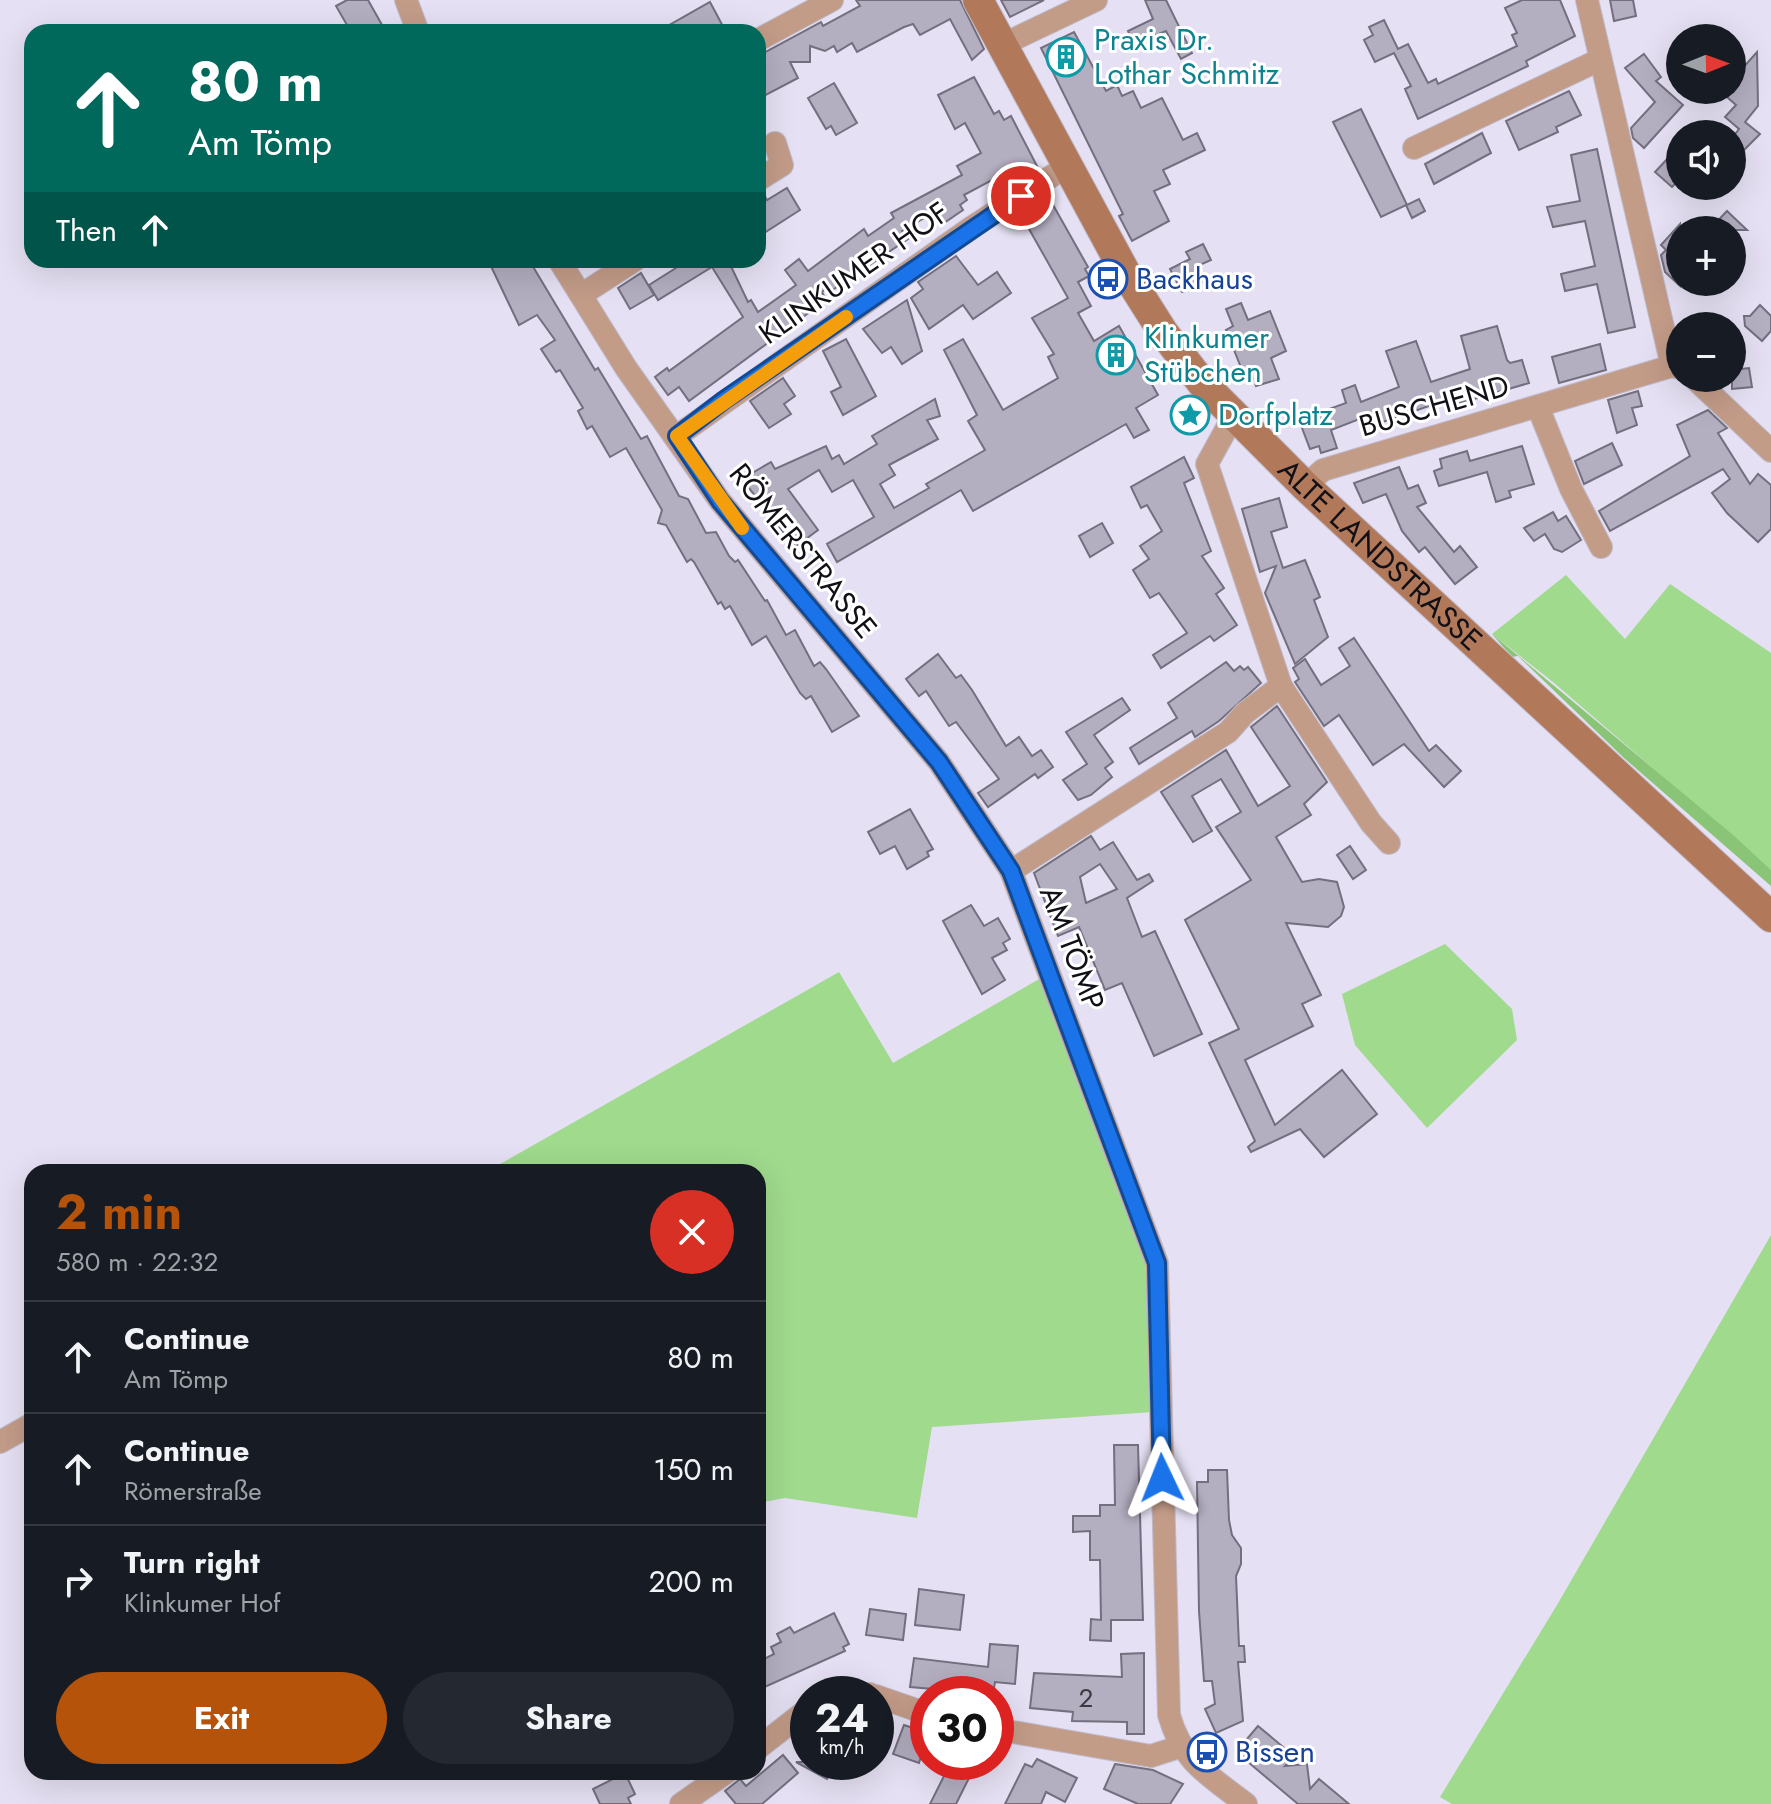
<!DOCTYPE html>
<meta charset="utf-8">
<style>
:root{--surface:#171b24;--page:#242831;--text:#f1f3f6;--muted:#9ea1a6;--line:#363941;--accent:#b45309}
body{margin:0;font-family:Jost,sans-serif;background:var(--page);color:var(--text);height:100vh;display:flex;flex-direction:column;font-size:30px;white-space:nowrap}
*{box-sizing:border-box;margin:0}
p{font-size:26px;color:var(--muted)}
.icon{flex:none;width:44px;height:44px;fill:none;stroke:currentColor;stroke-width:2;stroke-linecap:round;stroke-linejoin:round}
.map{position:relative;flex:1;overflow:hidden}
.side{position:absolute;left:24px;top:1164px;width:742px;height:616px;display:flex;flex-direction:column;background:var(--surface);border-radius:24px;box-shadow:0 8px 32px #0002}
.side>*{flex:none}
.guide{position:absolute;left:24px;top:24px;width:742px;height:244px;border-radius:24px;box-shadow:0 8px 32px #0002;background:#00695c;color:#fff;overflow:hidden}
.needle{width:52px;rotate:89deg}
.buttons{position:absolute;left:1666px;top:24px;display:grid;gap:16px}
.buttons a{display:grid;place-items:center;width:80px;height:80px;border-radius:50%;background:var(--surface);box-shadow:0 8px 32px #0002;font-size:40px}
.speed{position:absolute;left:790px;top:1676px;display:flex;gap:16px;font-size:40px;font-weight:700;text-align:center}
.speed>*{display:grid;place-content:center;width:104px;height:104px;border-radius:50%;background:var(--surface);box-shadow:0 8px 32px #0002;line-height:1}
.speed small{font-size:20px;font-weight:400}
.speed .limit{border:12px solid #d22;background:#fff;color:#111}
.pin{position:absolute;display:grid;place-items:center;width:68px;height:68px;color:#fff;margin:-34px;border:4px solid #fff;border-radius:50%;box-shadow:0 2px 8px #0007}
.me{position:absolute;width:88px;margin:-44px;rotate:358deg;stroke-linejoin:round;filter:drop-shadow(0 0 6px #0008)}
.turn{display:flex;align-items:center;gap:28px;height:168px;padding:0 32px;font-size:36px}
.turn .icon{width:104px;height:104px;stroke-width:2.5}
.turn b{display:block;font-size:56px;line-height:68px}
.then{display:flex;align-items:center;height:76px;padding:0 32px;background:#0003;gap:16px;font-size:30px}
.round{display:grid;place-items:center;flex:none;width:84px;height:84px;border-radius:42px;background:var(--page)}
.headline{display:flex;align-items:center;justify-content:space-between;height:136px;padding:0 32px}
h1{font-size:48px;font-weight:700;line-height:60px;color:var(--accent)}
.action{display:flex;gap:16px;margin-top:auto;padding:16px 32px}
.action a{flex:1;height:92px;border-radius:48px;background:var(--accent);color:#fff;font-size:32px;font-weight:700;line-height:92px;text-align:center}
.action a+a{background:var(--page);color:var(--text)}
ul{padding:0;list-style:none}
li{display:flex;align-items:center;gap:24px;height:112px;padding:0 32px;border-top:2px solid var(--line)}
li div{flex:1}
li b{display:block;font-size:30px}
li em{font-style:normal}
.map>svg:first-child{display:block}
</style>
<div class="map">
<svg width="1771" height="1804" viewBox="0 0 1771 1804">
<rect width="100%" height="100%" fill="#e5e0f3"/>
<g fill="#9fda8d">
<path d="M1566,575l59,64 45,-55 101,69v217l-218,-188 -61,-48z"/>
<path d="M1445,944l67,65 5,31 -90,88 -72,-83 -13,-51z"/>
<path d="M839,972l54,91 148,-85 104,285 8,149 -221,15 -15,91 -132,-20 -27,5v-331h-272z"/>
<path d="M1771,1235v569h-319l-12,-7 117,-192z"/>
</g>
<path fill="#8ac477" d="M1492,634l241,201 38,35v16l-147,-128 -106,-102 -6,1z"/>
<g fill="#b3aec0" stroke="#736f7f" stroke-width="2" fill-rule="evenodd">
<path d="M347,0h21l18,32h-35l-15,-26z"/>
<path d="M856,0h104l24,49 -12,11 -22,-41 -30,16 -7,-11 -9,3 -47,25 -5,-9 -15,9 -3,-6 -9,5 -15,-5v16h-20l8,16 -40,21v-43l63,-34 2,4 37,-20z"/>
<path d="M1001,0h43l-34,17z"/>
<path d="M1145,0h21l26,53 -11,6 -15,-28 -32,13 -6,-13 25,-12z"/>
<path d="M1522,0h38l15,36 -49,25 2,5 -110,53 -13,-30 6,-3 -17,-33 -19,9 -11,-22 9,-5 -4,-8 15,-7 14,29 10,-5 20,39 8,-4 2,5 79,-38 -5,-11 5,-2 -12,-25z"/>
<path d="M1610,0h23l3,16 -22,5z"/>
<path d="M710,2l16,30h-69z"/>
<path d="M1074,32l32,59 11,-6 5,11 11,-5 8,17 21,-10 21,42 14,-7 8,17 -42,20 7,14 -16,7 15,30 -37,20 -13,-25 4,-2 -82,-166z"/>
<path d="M1757,52l1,54 -13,16 15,12 -28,28v-24l7,-9 -14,-12 11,-12 -17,-15h13v-10z"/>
<path d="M1644,54l17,23 -5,4 27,24 -39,43 -11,-10 -2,-10 24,-26 -30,-34z"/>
<path d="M974,77l20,37 5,-3 5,9 7,-4 27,52 -41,26 -7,-13 -26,14 3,5 -7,5 3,5 -22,15 -8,-12 -31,18 6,8 -77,52 -3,-4 -6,5 4,8 -137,101 -10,-14 -11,8 -13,-18 12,-9 2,3 74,-54 -31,-50 -54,33 -9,-15 30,-19 -4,-6h53l20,42 3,-2 7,12 38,-27 -11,-15 14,-11 9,12 56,-42 4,7 26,-18 -3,-5 71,-38 -5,-9 24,-13 -16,-30 -10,6 -17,-34z"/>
<path d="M834,83l23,40 -21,12 -5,-9 -5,3 -18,-31z"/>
<path d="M1569,91l12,24 -25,12 2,5 -39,18 -13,-29z"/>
<path d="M1361,109l46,96 12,-6 6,12 -13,7 -6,-13 -25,12 -48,-95z"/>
<path d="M1482,133l9,20 -57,31 -9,-20z"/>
<path d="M1597,149l38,178 -27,6 -11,-49 -32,7 -2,-9 -2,-8 34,-8 -10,-45 -32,6 -6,-20 33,-6 -9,-46z"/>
<path d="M1671,155l9,8v16l-8,8 -17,-15z"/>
<path d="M787,188l13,22 -42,27v-43l5,-1 4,7z"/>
<path d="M1048,196l40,71 -3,2 4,7 -11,6 13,24 -13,7 16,28 25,-15 39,69 -22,13 13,22 -15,8 -8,-14 -153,87 -12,-21 -124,72 -10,-18 47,-27 -21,-37 -21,12 -13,-22 -31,19 30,41 -23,17 -53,-68 29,-17 4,7 51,-23 6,13 7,-4 5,9 33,-20 -5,-8 63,-37 5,17 -13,4 11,19 -49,26 6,10 -15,9 14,24 35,-20 -3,-4 59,-34 -17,-29 9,-6 -33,-65 19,-11 40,71 55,-32 -10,-21 6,-3 -22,-36 36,-20 -48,-85z"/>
<path d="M1727,211l20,19h-38z"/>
<path d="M1680,224v62l-15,-14 -4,-17 5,-5 -5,-5z"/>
<path d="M1203,244l8,16 -16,7 7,15 -20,10 -12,-23 20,-10 -4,-7z"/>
<path d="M956,256l22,29 19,-13 14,21 -38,26 -10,-14 -34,24 -18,-31 12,-9 -5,-7z"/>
<path d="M488,260h41l66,110 3,-2 43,71 6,-3 32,60 9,3 18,34 10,-1 13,24 6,6 3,-2 27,41 2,-1 19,35 9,-5 19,36 6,-4 6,7 33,47 -27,16 -21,-36 -5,3 -6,-6 -34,-57 -14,9 -22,-39 -5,3 -4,-7 -3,2 -24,-42 -3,-3 -4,3 -21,-37 -8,-2 4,-13 -36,-62 -16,9 -18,-31 -5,3 -9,-18 5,-3 -23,-38 -4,2 -15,-23 14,-9 -18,-25 -18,10z"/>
<path d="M641,273l13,22 -24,14 -12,-21z"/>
<path d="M907,300l15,51 -20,13 -11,-17 -9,6 -19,-24z"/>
<path d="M1241,303l7,17 22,-9 16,40 -15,7 8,21 -23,7 -7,-19 -7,3 -16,-40 7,-4 -7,-17z"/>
<path d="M1760,305l11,11v15l-9,10 -17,-15 -1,-10h6z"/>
<path d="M1497,326l10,34 3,3 12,-3 7,23 -72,21 -2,-7 -84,29 -4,-10 -36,14 6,18 -16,5 -2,-7 -9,3 -11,-29 47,-17 -4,-13 13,-5 6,17 38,-15 -13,-36 30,-10 15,41 39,-13 -9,-33z"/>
<path d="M846,339l30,57 -33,19 -12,-23 10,-5 -18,-36z"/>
<path d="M1600,344l6,26 -47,13 -7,-26z"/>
<path d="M1749,368l3,19 -20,2v-19z"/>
<path d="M783,378l12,18 -11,8 7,10 -22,14 -19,-27z"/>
<path d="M1638,391l4,15 -10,2 5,17 -20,8 -9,-33z"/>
<path d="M1708,410l19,18 -9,5 32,51 8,-10 13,11v44l-13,13 -31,-29 -15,-20 18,-14 -7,-10 -113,62 -11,-20 91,-55 -13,-31z"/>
<path d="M1612,443l10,22 -38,19 -9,-23z"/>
<path d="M1522,446l12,38 -25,7 2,6 -15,5 -9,-30 -48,14 -5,-15 8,-3 -2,-9 27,-8 3,10z"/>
<path d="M1184,457l10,21 -10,5 27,68 -9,5 22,32 -8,6 21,31 -23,16 -4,-5 -49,32 -8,-13 34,-22 -28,-40 -9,5 -17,-28 16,-11 -9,-13 22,-15 -15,-26 -6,3 -10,-21z"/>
<path d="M1399,467l9,22 10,-4 8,18 -9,4 37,45 6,-6 17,21 -22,17 -30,-37 -6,5 -17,-21 -16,-37 -23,9 -9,-20z"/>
<path d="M1279,498l8,29 -16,5 12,36 22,-8 15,37 -6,3 14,37 -33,27 -30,-71 11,-27 -16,6 -18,-63z"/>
<path d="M1553,512l5,9 8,-5 15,24 -19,12 -8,-3 -9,-15 -11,7 -10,-13z"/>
<path d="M1102,523l11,20 -23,14 -11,-21z"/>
<path d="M1354,638l75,113 7,-6 25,26 -17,16 -40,-43 -31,21 -34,-50 -15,11 -29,-44 4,-3 -6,-11 12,-9 16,26 29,-19 -11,-18z"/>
<path d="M938,654l18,24 5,-3 11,15 34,56 13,-9 13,19 9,-6 12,17 -15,11 -3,-4 -47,33 -10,-14 21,-14 -43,-57 -7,4 -23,-35 -7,5 -13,-17z"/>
<path d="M1226,662l8,9 6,-5 4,4 4,-3 13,16 -42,38 -24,16 -3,-6 -53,33 -9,-16 47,-30 -9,-15z"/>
<path d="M1122,698l8,12 -36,25 19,27 -8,6 7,9 -21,18 -13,5 -15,-20 24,-16 -21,-32z"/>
<path d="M1277,706l50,76 -23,22 7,11 -35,22 26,45 17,-3 18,3 7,25 -3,9 -13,11 -42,-4 35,72 -19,9 11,22 -68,34 30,65 67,-55 35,44 -53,43 -24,-28 -49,23 -3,-5 7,-6 -46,-98 30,-14 -54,-109 66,-40 -35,-53 25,-15 -20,-33 -29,17 20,35 -19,11 -32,-50 65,-42 32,56 32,-20 -39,-59z"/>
<path d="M910,809l23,40 -6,3 2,4 -22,13 -12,-23 -15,8 -12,-22z"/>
<path d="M1091,836l9,14 13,-8 24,38 12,-6 4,7 -26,17 15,39 13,-6 47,103 -48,22 -32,-73 -17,7 -26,-63 -21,9 -24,-63zM1100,864l17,25 -31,14 -6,-26z"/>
<path d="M1350,846l16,24 -13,9 -16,-24z"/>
<path d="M971,905l13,21 14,-8 12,21 -7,4 4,7 -15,8 13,22 -23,14 -39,-73z"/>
<path d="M1114,1445h24l5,175h-32v21l-21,-1 1,-21 10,1 -1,-60h-10v-29l-17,1v-16h27v-11h15z"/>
<path d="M1208,1470h19l2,50 3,15 9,13v16l-5,12 3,70h5l1,16h-7l5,59 -27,12 -11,-24 10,-5 -3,-23h-8l-5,-70 -2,-129h11z"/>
<path d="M919,1589l45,6 -4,35 -45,-5z"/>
<path d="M870,1609l36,5 -3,26 -37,-5z"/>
<path d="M834,1613l15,31 -6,3 2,4 -87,39v-28l16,-8 -3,-7 10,-5 -4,-8 13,-7 4,6z"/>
<path d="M990,1644l28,2 -3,38 -20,-2 -2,12 -83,-7 4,-29 74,9z"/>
<path d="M1144,1653v81h-17v-12l-55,-1 1,-9 -43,-4 4,-35 88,4 -1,-23z"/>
<path d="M904,1725l24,8 -9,30 -26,-9z"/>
<path d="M1258,1726l36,30 -9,10 22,-2 3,25 9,-10 30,25h-51l-62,-52z"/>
<path d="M783,1755l15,18 -36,31h-26l-11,-13 15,-12 6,7z"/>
<path d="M1037,1759l40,19 -12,24 -19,-10 -5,12h-36l20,-40 7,3z"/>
<path d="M796,1762h42l-11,17z"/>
<path d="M951,1762l21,10 -16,32h-26z"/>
<path d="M1115,1764l38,6 30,14 -13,20h-32l-34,-15z"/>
<path d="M625,1773l10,21 -7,4 3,6h-31l-7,-15z"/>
</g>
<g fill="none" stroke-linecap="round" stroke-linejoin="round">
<g stroke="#bfbbcb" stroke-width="24">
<g id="street">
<path d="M406,0l12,32"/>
<path d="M1587,0l85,366"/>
<path d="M758,40l74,-40"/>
<path d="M1002,45l94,-45"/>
<path d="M1414,148l185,-88"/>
<path d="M758,180l24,-15 -7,-22"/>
<path d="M559,260l67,108 94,133 219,261 72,109 146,392 12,452c13,47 41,61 77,89"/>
<path d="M581,295l54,-35"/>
<path d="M1694,378l77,73"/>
<path d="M1538,407l33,82 30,58"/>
<path d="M677,436l295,-209 97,-62"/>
<path d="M1305,486l18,-16 349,-104 8,2"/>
<path d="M1281,686l90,137 18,20"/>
<path d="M1011,871l217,-139 17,-19 36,-27 -74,-222 27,-49"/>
<path d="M0,1442l32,-18"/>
<path d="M832,1694h38"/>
<path d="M876,1696l52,18"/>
<path d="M996,1729l155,27 31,-10"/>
<path d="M758,1748l50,-39"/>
<path d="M681,1804l46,-32"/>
</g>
</g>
<g stroke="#bfbbcb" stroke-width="32">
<g id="secondary">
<path id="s1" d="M978,0l147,272 38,60 39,51 103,103 466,431"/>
</g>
</g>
<use href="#street" stroke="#c39c88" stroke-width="22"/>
<use href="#secondary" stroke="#b1785a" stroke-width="30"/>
</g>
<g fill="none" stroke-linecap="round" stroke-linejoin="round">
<g stroke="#114b97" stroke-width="20">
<path id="route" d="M1021,196l-297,204 -47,36 43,65 219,261 72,109 146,392 5,215"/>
</g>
<use href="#route" stroke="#1a73e8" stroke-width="14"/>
<path stroke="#f59e0b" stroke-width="14" d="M742,528l-65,-92 169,-119"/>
</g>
<defs>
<g id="building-ring" transform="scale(2)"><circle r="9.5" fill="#fff" stroke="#0f9aa8" stroke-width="1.5"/><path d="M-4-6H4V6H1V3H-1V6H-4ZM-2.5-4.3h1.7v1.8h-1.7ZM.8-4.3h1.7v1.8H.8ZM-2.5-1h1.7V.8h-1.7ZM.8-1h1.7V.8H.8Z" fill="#0f9aa8"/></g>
<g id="bus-ring" transform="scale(2)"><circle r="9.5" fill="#fff" stroke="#1a4fb4" stroke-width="1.5"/><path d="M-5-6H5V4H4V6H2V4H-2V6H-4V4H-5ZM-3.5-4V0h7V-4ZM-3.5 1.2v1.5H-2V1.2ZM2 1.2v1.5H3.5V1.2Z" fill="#1a4fb4"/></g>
<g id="sight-ring" transform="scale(2)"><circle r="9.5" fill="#fff" stroke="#0f9aa8" stroke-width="1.5"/><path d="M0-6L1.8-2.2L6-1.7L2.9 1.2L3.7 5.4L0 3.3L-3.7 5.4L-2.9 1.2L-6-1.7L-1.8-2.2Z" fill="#0f9aa8"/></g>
</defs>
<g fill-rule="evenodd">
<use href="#building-ring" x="1066" y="57"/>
<use href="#bus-ring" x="1108" y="279"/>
<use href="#building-ring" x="1116" y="355"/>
<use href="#sight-ring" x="1190" y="415"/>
<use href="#bus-ring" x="1207" y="1752"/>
</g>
<g text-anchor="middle" stroke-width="6" stroke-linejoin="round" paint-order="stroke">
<g font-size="26" fill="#3a3840">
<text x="1086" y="1707">2</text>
</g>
<g font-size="30" fill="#0d838f" stroke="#fff" text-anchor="start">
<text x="1094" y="50">Praxis Dr.<tspan x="1094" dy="34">Lothar Schmitz</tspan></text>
<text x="1144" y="348">Klinkumer<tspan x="1144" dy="34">Stübchen</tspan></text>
<text x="1218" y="425">Dorfplatz</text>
</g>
<g font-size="30" fill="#111016" stroke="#fff">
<text transform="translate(854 273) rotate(-35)" y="10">KLINKUMER HOF</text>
<text transform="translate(1434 406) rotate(-16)" y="10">BUSCHEND</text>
<text transform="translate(803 551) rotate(51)" y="10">RÖMERSTRASSE</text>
<text dy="10" stroke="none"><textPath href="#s1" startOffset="692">ALTE LANDSTRASSE</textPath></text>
<text transform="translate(1072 948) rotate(69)" y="10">AM TÖMP</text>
</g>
<g font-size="30" fill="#164399" stroke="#fff" text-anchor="start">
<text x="1136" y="289">Backhaus</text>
<text x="1235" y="1762">Bissen</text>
</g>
</g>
</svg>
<div class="buttons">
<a><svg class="needle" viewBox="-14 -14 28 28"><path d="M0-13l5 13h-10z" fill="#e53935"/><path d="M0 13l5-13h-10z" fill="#9ea1a6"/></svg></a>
<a><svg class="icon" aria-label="sound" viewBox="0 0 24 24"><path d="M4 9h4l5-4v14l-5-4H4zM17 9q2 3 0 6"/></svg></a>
<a>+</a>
<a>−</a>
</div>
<div class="speed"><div>24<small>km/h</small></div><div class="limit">30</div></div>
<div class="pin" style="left:1021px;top:196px;background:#d93025"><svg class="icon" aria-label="arrive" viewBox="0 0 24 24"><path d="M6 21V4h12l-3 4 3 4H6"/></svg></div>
<svg class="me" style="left:1162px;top:1478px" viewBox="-20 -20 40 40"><path d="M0-17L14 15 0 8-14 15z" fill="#1a73e8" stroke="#fff" stroke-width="4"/></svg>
<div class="guide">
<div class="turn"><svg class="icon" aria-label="ahead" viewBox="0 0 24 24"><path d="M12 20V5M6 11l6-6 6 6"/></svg><div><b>80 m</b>Am Tömp</div></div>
<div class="then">Then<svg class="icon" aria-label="ahead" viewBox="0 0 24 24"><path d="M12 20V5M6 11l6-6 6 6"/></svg></div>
</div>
<section class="side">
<div class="headline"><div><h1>2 min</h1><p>580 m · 22:32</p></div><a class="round" style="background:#d93025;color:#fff"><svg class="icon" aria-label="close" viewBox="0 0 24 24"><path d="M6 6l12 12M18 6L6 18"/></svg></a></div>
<ul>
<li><svg class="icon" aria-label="ahead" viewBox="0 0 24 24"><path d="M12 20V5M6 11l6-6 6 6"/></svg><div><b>Continue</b><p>Am Tömp</p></div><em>80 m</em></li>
<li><svg class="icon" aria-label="ahead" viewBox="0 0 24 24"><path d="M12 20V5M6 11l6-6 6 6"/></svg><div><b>Continue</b><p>Römerstraße</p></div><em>150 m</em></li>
<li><svg class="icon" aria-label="right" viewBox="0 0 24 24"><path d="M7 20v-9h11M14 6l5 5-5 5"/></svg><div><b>Turn right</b><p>Klinkumer Hof</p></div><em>200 m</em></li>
</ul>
<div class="action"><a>Exit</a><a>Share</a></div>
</section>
</div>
